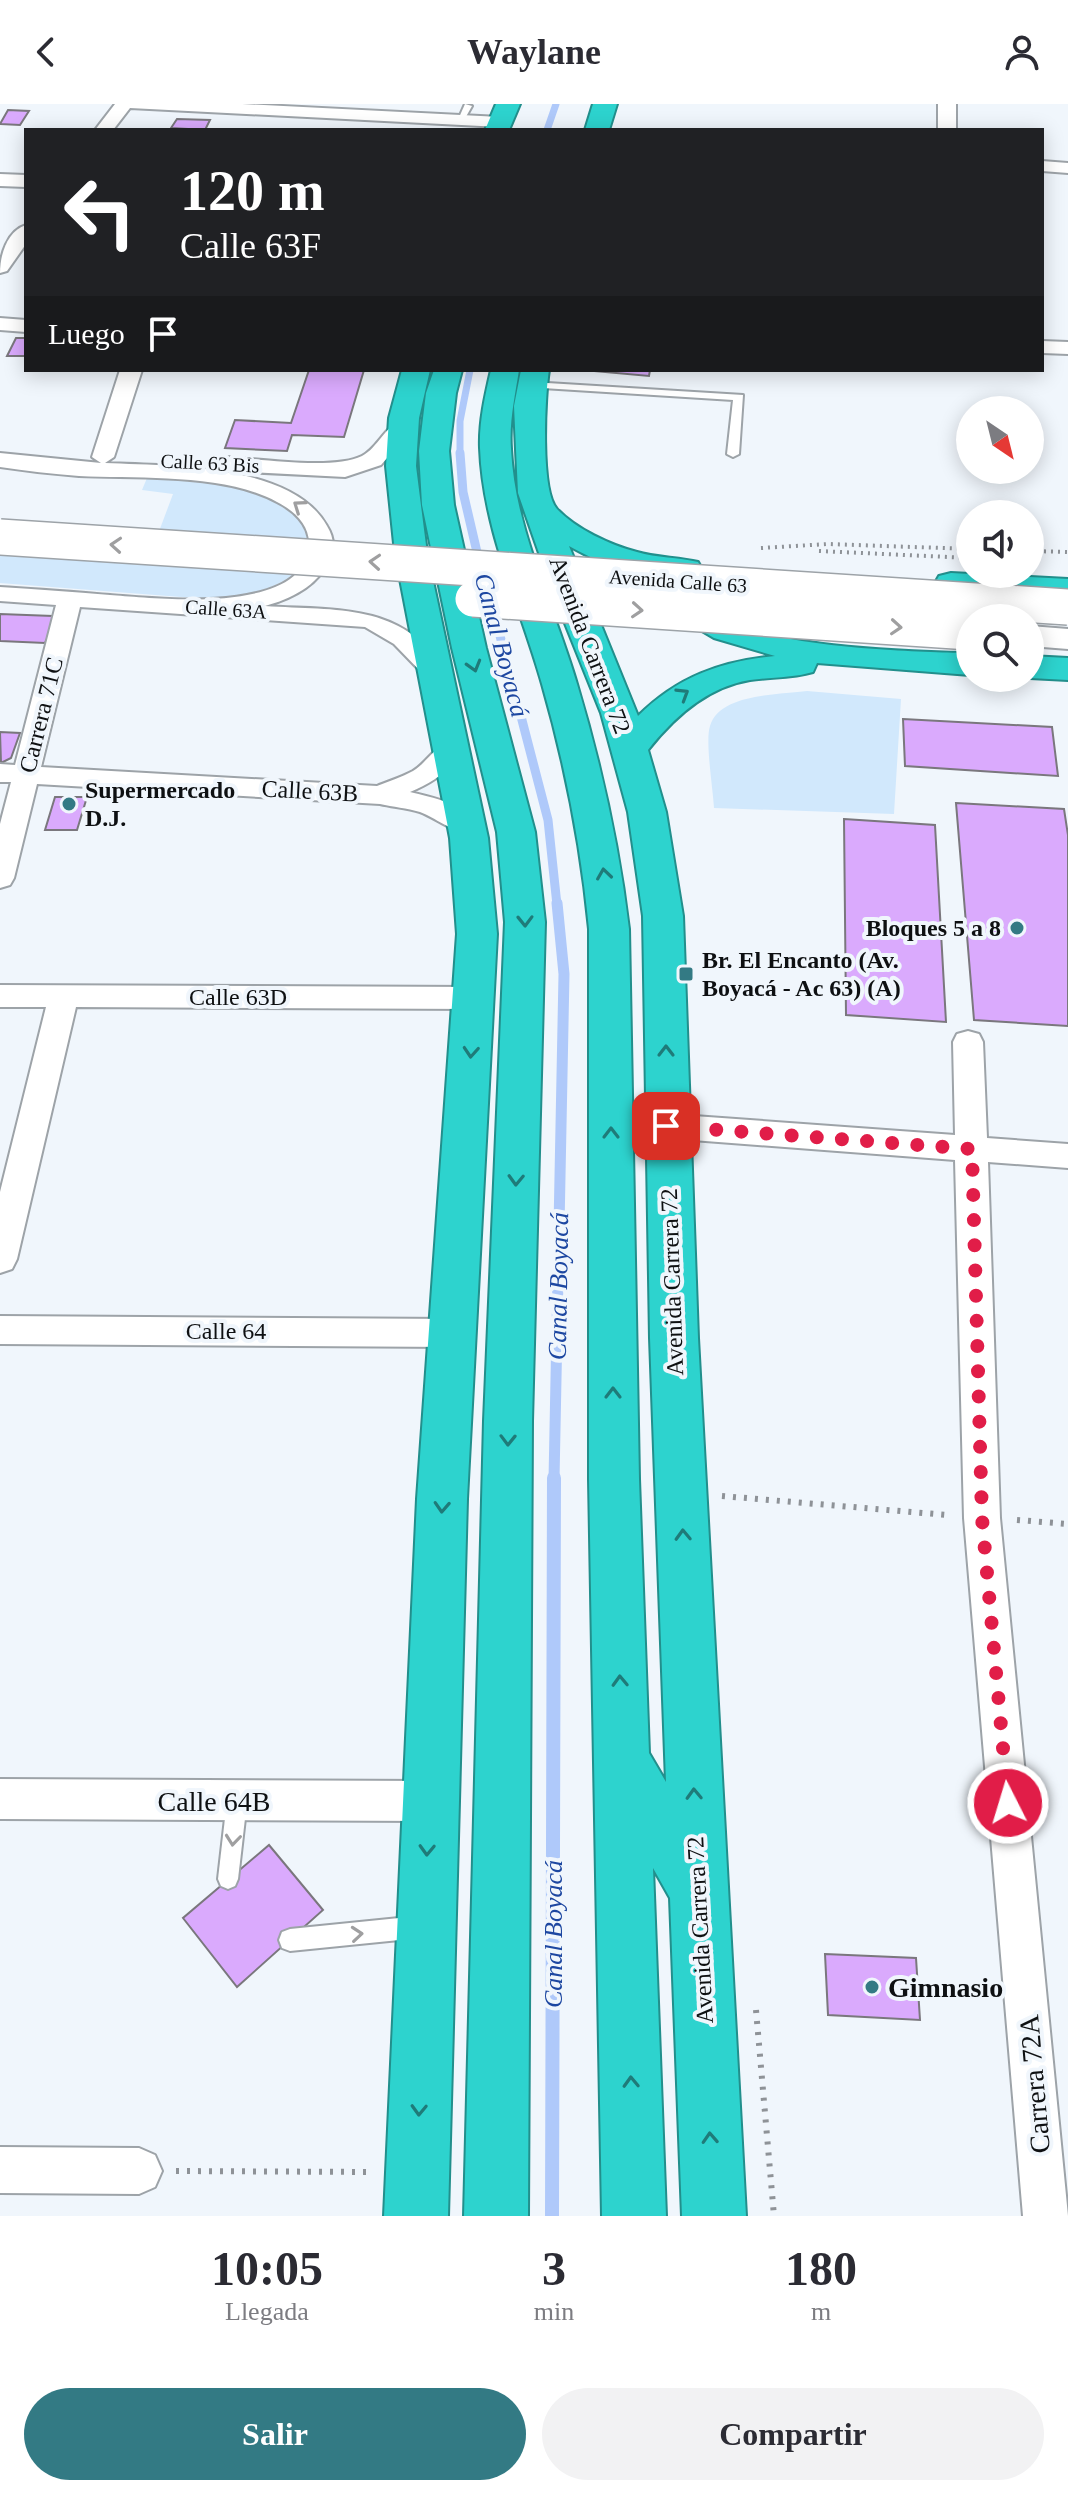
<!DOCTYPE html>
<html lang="es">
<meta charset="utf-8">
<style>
:root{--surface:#fff;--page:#f2f2f3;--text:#2b2b33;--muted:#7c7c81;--accent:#337a84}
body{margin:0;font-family:"Times New Roman",serif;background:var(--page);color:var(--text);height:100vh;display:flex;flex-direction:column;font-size:30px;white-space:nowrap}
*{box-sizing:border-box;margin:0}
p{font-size:26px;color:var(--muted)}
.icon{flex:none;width:44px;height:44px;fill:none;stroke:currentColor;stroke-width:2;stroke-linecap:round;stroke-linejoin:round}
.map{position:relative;height:2112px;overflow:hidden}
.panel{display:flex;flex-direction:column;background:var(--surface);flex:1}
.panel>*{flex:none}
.banner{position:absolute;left:24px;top:24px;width:1020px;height:244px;border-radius:0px;box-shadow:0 4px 20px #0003;background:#202124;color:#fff;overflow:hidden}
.needle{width:52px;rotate:145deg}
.buttons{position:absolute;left:956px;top:292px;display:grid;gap:16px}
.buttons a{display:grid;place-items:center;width:88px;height:88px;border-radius:50%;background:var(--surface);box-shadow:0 4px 20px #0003;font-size:40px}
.pin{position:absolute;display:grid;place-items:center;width:68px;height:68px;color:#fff;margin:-34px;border-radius:16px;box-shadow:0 4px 12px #0006}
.me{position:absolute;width:88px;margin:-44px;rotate:355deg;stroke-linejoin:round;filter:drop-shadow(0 0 6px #0008)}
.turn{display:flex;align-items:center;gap:28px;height:168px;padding:0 24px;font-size:36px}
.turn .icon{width:104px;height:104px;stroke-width:2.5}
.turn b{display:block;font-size:56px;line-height:68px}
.then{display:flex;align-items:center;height:76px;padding:0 24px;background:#0003;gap:16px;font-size:30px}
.eta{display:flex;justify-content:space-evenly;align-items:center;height:136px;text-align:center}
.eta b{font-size:48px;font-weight:700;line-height:56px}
.cta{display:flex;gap:16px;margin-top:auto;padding:16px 24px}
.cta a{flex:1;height:92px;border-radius:48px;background:var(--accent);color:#fff;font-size:32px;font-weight:700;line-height:92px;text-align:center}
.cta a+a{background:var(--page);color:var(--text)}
header{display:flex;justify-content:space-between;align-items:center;height:104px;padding:0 24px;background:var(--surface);font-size:36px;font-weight:700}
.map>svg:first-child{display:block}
</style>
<header><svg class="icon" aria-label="back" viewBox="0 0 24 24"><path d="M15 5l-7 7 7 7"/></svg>Waylane<svg class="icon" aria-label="person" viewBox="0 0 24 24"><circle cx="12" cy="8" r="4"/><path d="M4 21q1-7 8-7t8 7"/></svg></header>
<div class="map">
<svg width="1068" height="2112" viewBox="0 0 1068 2112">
<rect width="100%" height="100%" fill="#f0f6fc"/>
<g fill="#d1e8fc">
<path d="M147,374c39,3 106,4 139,26 11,8 16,18 20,30 15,46 -54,61 -86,66l-220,-17v-59l158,10 15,-40 -31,-4z"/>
<path d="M807,587l94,8 -7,115 -180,-6c-1,-19 -9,-67 -4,-82 10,-33 69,-31 97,-35z"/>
</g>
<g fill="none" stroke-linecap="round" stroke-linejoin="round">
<g stroke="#afc9fa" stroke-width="7">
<path d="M547,26l9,-26"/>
<path d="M460,351v-34l10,-51"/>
</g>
<g stroke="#afc9fa" stroke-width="9">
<path d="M460,349l3,39 17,73"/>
<path d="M492,501l56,215 9,85"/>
</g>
<path stroke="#afc9fa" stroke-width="11" d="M554,1376l10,-506 -7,-71"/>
<path stroke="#afc9fa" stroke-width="14" d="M552,2112l2,-738"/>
</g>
<g fill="#daaafd" stroke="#7a777d" stroke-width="2">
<path d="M8,6l21,1 -9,14 -20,-1z"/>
<path d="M177,15l33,1 -5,10 -34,-2z"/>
<path d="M16,234h10v18h-19z"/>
<path d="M309,266h55l-20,67 -52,-2 -5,16 -62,-3 10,-28 56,3z"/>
<path d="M583,266h67l-1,6z"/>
<path d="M0,510l53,2 3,3 -11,24 -45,-2z"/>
<path d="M903,615l149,8 6,49 -153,-10z"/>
<path d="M0,628l20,1 -9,25 -10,5z"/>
<path d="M55,693h32l-10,33h-32z"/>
<path d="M956,699l108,6 4,26v191l-94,-6z"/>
<path d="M844,715l91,6 11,197 -100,-7z"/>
<path d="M269,1741l54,65 -86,77 -54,-69z"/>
<path d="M825,1850l91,4 4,62 -92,-5z"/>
</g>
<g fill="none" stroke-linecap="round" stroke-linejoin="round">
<g stroke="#9da3a8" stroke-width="4">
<g id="lane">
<path d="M465,0l7,2 -9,16h-6z"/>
<path d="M531,278l212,13 -4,59 -6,3 -6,-3 6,-54 -206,-13 -1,-2z"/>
<path d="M237,1687l7,3 3,7 -9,78 -3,7 -7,3 -7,-3 -3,-7 9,-78 3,-7z"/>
<path d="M419,1812l8,3 3,8 -3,8 -8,3 -129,13 -8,-3 -3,-8 3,-8 8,-3z"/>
</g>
</g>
<g stroke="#9da3a8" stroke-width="4">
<g id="street">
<path d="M115,0h127l258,13 9,5 -9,5 -370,-19 -17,22h-18z"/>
<rect x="938" y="0" width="18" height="26"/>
<path d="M1042,57l26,2v10l-26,-2z"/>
<path d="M0,70l26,1v12l-26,-1z"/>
<path d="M26,121v19l-19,27 -7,2c0,-18 7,-42 26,-48z"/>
<path d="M0,214l26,2v12l-26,-2z"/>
<path d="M1042,237l26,1v12l-26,-1z"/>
<path d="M120,266h22l-28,87 -9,6c63,3 187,0 222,63 7,11 8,23 2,35 -12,25 -38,38 -64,45 73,5 135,-4 181,64l-4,5h-18l-30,-31 -29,-17 -285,-20 -39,160 336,19c12,-5 25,-9 36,-15 18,-11 24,-33 47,-27l4,6c-13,20 -32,33 -54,42 21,5 58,13 70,32l-4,6c-22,6 -37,-11 -56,-18 -13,-4 -27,-5 -40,-8l-343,-20 -23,94 -4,7 -10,3v-64l11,-42h-11v-18l15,1 41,-160 -56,-4v-14c37,2 73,5 110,8 44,3 199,22 199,-52 0,-19 -16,-33 -32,-41 -53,-29 -138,-23 -198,-26 -27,-2 -53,-5 -79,-9v-14l101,10 -9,-6z"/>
<path d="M403,316l11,7 -33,38 -36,12 -118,-6 -11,-7 11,-7c34,2 107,13 135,-1 16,-8 23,-31 41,-36z"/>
<path d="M0,881l475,2 11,3 4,8 -4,8 -11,3 -399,-2 -59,252 -5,10 -12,4v-81l46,-185h-46z"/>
<path d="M968,927l11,3 4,8 4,96 81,6v24l-80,-6 12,356 68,698h-45l-59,-698 -9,-358 -289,-22 -11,-3 -5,-9 5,-9 11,-3 289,21 -2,-93 4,-8z"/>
<path d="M0,1212l453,3 12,4 5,10 -5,10 -12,4 -453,-3z"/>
<path d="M0,1675l429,2 14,6 6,14 -6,14 -14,6 -429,-2z"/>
<path d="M0,2043l139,1 16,7 7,16 -7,16 -16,7 -139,-1z"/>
</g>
</g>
<g stroke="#9da3a8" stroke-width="4">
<path id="secondary" d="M1030,522l38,3v20l-38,-3z"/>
</g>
<g stroke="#228f8c" stroke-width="4">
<g id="highway">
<path d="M496,0h24l-11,26h-24z"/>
<path d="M593,0h24l-8,26h-24z"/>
<path d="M402,266h28l-11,48 -3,48 11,87 61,285 9,96 -30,565 -19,717h-64l33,-717 40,-565 -7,-96 -55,-285 -9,-87 3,-48z"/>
<path d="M434,266h28l-6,23 -7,58 5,54 32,143 49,184 10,90 -13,499 -4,795h-64l20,-795 21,-499 -8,-90 -45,-184 -30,-143 -3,-54 7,-58z"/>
<path d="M491,266h28c-4,26 -10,52 -8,79 4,81 43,157 66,235 24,80 42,161 52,245l10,550 10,274 17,29 -16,-444 -7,-422 -15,-104 -27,-99 -47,-117 -36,-103 -4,-87 7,-36h28c-4,25 -9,121 8,139 19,20 53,36 80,43 20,6 41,5 61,10l4,7 -4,7c-41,10 -94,-10 -129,-30l69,170c39,-39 83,-55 137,-60l-61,-18 -27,-16 -14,-29 5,-7 12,-3 12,3c4,7 6,15 11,22 30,40 206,44 257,45v22l-153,-12 -4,9c-20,6 -42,5 -63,8 -43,7 -76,37 -102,70l18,62 17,104 15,422 48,878h-64l-12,-318 -17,-30 13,348h-64l-13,-737v-550c-8,-83 -24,-165 -47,-245 -22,-78 -59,-154 -62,-236 -1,-26 5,-52 11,-78z"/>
<path d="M951,469l117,6v20l-129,-9 -4,-7 4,-7z"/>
<path d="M1030,552l38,2v22l-38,-2z"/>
</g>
</g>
<g stroke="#8e9297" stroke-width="4" stroke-dasharray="2 5" stroke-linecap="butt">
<path d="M761,444l67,-4 142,5"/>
<path d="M1030,447l38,1"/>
</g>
<g stroke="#8e9297" stroke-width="6" stroke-dasharray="3 8" stroke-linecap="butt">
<path d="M722,1392l225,19"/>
<path d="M1017,1416l51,4"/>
<path d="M756,1906l18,206"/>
<path d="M176,2067l194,1"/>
</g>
<use href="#lane" fill="#fff" fill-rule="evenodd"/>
<use href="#street" fill="#fff" fill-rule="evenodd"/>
<use href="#secondary" fill="#fff" fill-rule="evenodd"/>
<use href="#highway" fill="#2dd3ce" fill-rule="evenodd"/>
<g stroke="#9da3a8" stroke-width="38" stroke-linecap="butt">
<g id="secondary-bridge">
<path d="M0,433l1068,70"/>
<path d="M473,495l497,33"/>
</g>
</g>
<path stroke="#8e9297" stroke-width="4" stroke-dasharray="2 5" stroke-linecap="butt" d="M819,447l151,7"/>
<use href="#secondary-bridge" stroke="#fff" stroke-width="35"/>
</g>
<defs><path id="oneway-chevron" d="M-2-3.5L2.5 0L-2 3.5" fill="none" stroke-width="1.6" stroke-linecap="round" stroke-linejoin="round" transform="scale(2)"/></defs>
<g stroke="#9f9fa0">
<use href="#oneway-chevron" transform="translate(299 402) rotate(-145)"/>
<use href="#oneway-chevron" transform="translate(116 441) rotate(-176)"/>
<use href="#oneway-chevron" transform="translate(375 458) rotate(-176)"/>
<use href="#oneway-chevron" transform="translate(637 506) rotate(4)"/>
<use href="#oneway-chevron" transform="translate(896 523) rotate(4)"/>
<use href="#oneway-chevron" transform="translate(233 1736) rotate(96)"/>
<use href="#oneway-chevron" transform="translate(357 1830) rotate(-5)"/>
</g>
<g stroke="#1f7b79">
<use href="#oneway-chevron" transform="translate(474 562) rotate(74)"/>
<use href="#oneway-chevron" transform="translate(683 590) rotate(-32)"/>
<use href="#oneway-chevron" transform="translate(604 770) rotate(-98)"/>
<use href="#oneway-chevron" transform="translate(525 817) rotate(89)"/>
<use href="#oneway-chevron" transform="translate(666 947) rotate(-90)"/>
<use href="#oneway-chevron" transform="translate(471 948) rotate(94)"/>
<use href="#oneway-chevron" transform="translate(611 1029) rotate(-90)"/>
<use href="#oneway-chevron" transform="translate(516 1076) rotate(92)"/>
<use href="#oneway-chevron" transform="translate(613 1289) rotate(-90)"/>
<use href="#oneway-chevron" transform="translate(508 1336) rotate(91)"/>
<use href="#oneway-chevron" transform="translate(442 1403) rotate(93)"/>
<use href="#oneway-chevron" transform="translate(683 1431) rotate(-92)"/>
<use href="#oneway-chevron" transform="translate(620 1577) rotate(-92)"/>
<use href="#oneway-chevron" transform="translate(694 1690) rotate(-92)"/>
<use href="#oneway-chevron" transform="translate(427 1746) rotate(92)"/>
<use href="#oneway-chevron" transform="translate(631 1978) rotate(-92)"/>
<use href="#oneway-chevron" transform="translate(419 2006) rotate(92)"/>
<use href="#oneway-chevron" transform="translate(710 2034) rotate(-93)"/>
</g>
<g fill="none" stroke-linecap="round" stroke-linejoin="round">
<path stroke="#e11d48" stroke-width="14" stroke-dasharray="0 25.2" d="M666,1022l306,23 10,369 26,285"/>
</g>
<g fill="#337a84" stroke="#f0f6fc" stroke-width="3">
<circle cx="69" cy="700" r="8"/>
<circle cx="1017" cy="824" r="8"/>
<rect x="678" y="862" width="16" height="16" rx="4"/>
<circle cx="872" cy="1883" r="8"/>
</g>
<g text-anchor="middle" stroke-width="8" stroke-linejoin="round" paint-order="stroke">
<g font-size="20" fill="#0e1012" stroke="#f0f6fc">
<text transform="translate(210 359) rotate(3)" y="7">Calle 63 Bis</text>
<text transform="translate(678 477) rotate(4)" y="7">Avenida Calle 63</text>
<text transform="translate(226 505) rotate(4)" y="7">Calle 63A</text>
</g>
<g font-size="24" fill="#0e1012" stroke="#f0f6fc">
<text transform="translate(590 541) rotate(69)" y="8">Avenida Carrera 72</text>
<text transform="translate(41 611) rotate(-76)" y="8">Carrera 71C</text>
<text transform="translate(310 687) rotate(3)" y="8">Calle 63B</text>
<text x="238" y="901">Calle 63D</text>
<text transform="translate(672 1178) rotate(-92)" y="8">Avenida Carrera 72</text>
<text x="226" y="1235">Calle 64</text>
<text transform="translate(700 1826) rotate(-93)" y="8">Avenida Carrera 72</text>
</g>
<g font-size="24" font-weight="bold" fill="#0e1012" stroke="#f0f6fc" text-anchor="start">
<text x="85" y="694">Supermercado<tspan x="85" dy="28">D.J.</tspan></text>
<text x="1001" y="832" text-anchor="end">Bloques 5 a 8</text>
<text x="702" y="864">Br. El Encanto (Av.<tspan x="702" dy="28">Boyacá - Ac 63) (A)</tspan></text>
</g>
<g font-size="26" font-style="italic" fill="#1d47a1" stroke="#f0f6fc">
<text transform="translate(502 541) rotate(75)" y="9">Canal Boyacá</text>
<text transform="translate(558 1182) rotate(-89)" y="9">Canal Boyacá</text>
<text transform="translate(553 1830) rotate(-90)" y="9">Canal Boyacá</text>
</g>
<g font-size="28" fill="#0e1012" stroke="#f0f6fc">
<text x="214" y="1707">Calle 64B</text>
<text transform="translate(1034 1980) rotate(-95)" y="10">Carrera 72A</text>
</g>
<g font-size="28" font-weight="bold" fill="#0e1012" stroke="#f0f6fc" text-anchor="start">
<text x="888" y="1893">Gimnasio</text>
</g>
</g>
</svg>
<div class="buttons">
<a><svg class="needle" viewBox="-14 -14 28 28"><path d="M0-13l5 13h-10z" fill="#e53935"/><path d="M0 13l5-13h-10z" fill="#7c7c81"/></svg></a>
<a><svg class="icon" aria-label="sound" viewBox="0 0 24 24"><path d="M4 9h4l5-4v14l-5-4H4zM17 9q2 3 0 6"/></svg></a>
<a><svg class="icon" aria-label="search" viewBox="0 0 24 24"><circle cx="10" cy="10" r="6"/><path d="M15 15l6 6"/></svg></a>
</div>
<div class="pin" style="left:666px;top:1022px;background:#d93025"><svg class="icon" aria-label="arrive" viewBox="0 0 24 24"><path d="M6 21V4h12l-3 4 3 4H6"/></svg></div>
<svg class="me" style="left:1008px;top:1699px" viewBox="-20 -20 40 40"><circle r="17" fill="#e11d48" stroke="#fff" stroke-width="3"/><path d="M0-11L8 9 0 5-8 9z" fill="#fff"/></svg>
<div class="banner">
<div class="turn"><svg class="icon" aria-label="left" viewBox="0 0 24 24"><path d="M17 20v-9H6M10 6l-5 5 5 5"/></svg><div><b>120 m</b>Calle 63F</div></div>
<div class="then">Luego<svg class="icon" aria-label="arrive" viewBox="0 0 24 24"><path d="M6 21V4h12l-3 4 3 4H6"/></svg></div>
</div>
</div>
<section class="panel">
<div class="eta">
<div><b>10:05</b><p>Llegada</p></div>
<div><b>3</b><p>min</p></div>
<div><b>180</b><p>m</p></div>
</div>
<div class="cta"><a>Salir</a><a>Compartir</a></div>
</section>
